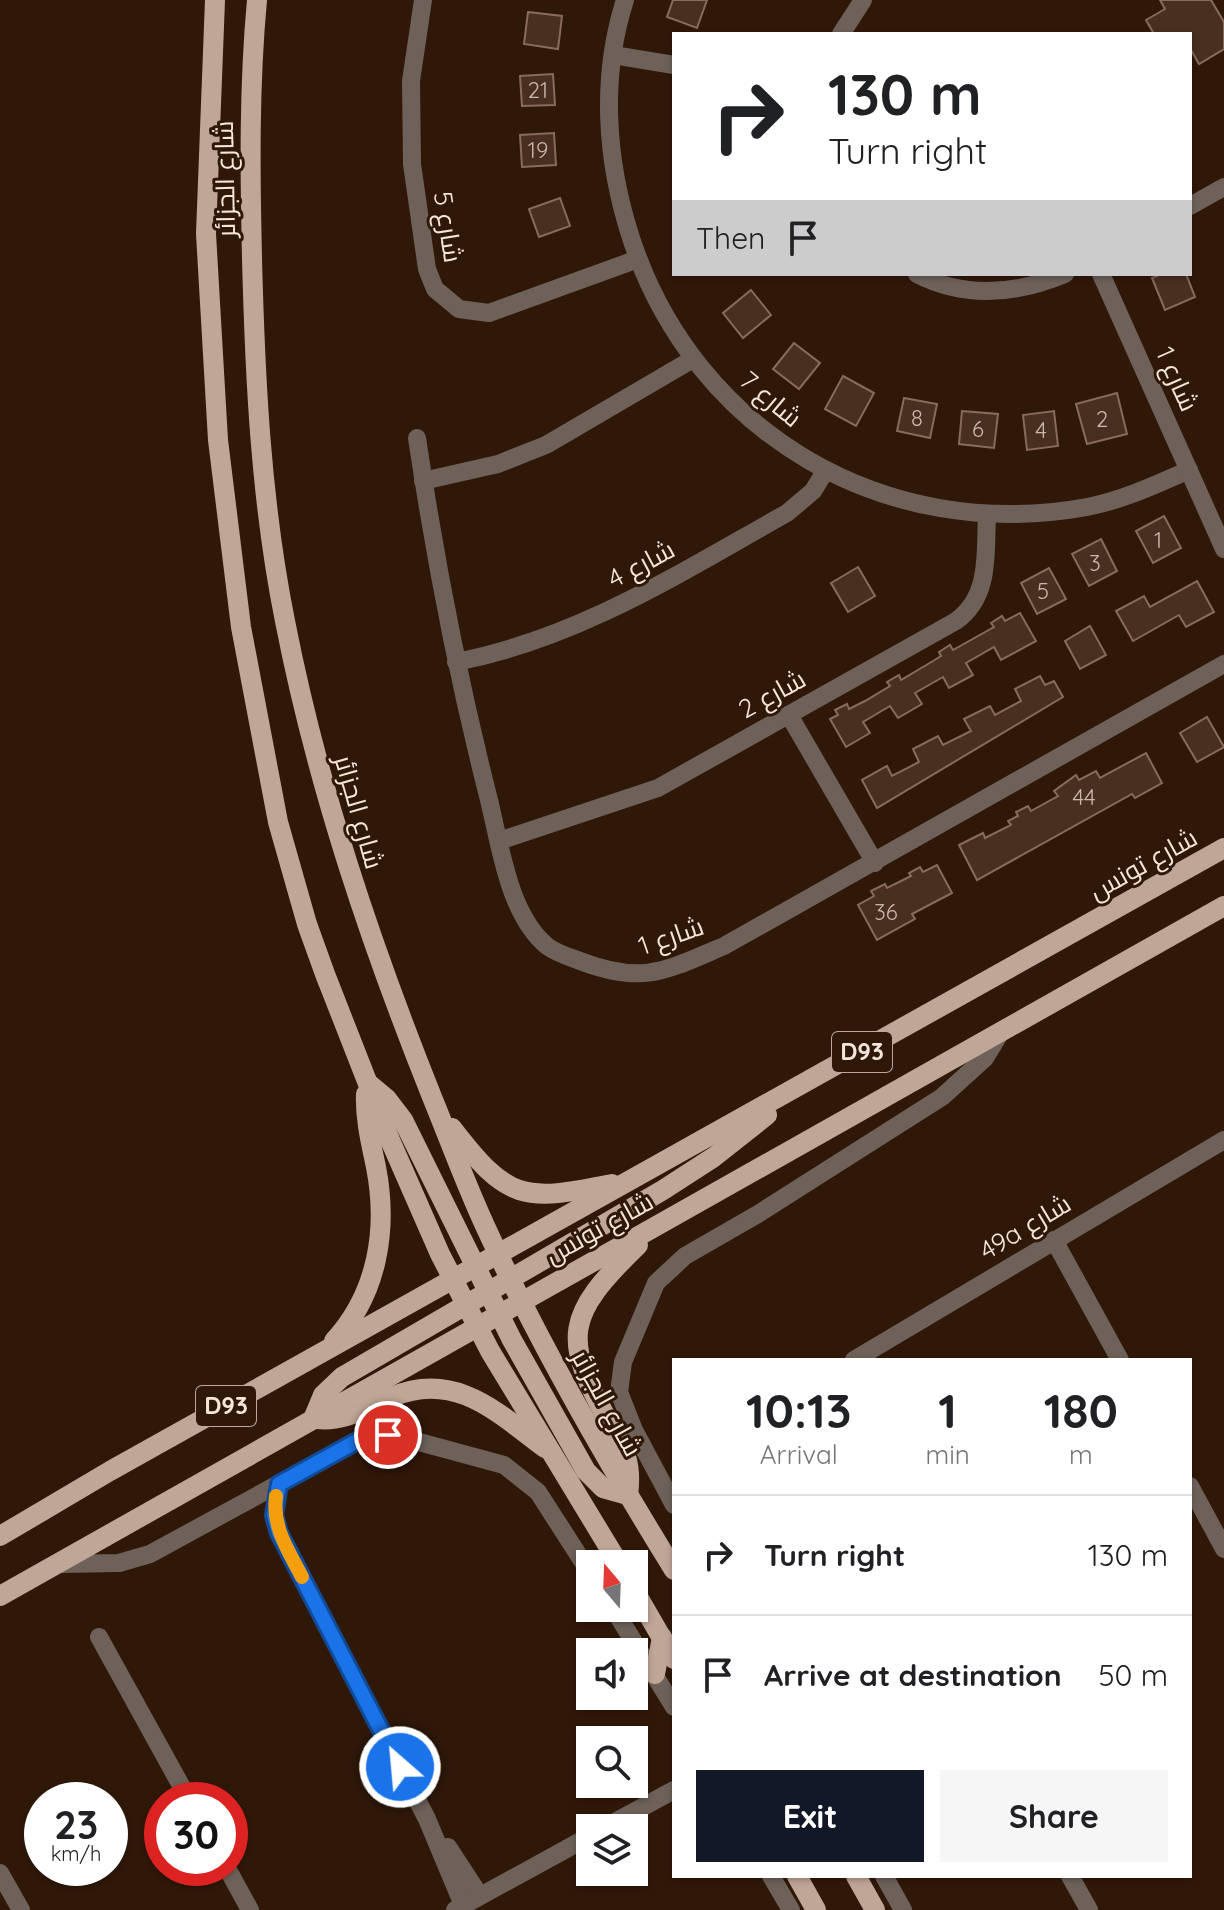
<!DOCTYPE html>
<meta charset="utf-8">
<style>
:root{--surface:#fff;--page:#f6f6f6;--text:#202124;--muted:#757577;--line:#e0e0e0;--accent:#111827}
body{margin:0;font-family:Quicksand,Cairo,sans-serif;background:var(--page);color:var(--text);height:100vh;display:flex;flex-direction:column;font-size:30px;white-space:nowrap}
*{box-sizing:border-box;margin:0}
p{font-size:26px;color:var(--muted)}
.icon{flex:none;width:44px;height:44px;fill:none;stroke:currentColor;stroke-width:2;stroke-linecap:round;stroke-linejoin:round}
.map{position:relative;flex:1;overflow:hidden}
.sheet{position:absolute;left:672px;top:1358px;width:520px;height:520px;display:flex;flex-direction:column;background:var(--surface);border-radius:0px;box-shadow:0 2px 6px #0004}
.sheet>*{flex:none}
.top-card{position:absolute;left:672px;top:32px;width:520px;height:244px;border-radius:0px;box-shadow:0 2px 6px #0004;background:#fff;color:var(--text);overflow:hidden}
.needle{width:52px;rotate:341deg}
.fabs{position:absolute;left:576px;top:1550px;display:grid;gap:16px}
.fabs a{display:grid;place-items:center;width:72px;height:72px;border-radius:0px;background:var(--surface);box-shadow:0 2px 6px #0004;font-size:40px}
.speed{position:absolute;left:24px;top:1782px;display:flex;gap:16px;font-size:40px;font-weight:700;text-align:center}
.speed>*{display:grid;place-content:center;width:104px;height:104px;border-radius:50%;background:var(--surface);box-shadow:0 2px 6px #0004;line-height:1}
.speed small{font-size:20px;font-weight:400}
.speed .limit{border:12px solid #d22;background:#fff;color:#111}
.pin{position:absolute;display:grid;place-items:center;width:68px;height:68px;color:#fff;margin:-34px;border:4px solid #fff;border-radius:50%;box-shadow:0 2px 8px #0007}
.me{position:absolute;width:88px;margin:-44px;rotate:333deg;stroke-linejoin:round;filter:drop-shadow(0 0 6px #0008)}
.turn{display:flex;align-items:center;gap:28px;height:168px;padding:0 24px;font-size:36px}
.turn .icon{width:104px;height:104px;stroke-width:2.5}
.turn b{display:block;font-size:56px;line-height:68px}
.then{display:flex;align-items:center;height:76px;padding:0 24px;background:#0003;gap:16px;font-size:30px}
.eta{display:flex;justify-content:space-evenly;align-items:center;height:136px;text-align:center}
.eta b{font-size:48px;font-weight:700;line-height:56px}
.action{display:flex;gap:16px;margin-top:auto;padding:16px 24px}
.action a{flex:1;height:92px;border-radius:0px;background:var(--accent);color:#fff;font-size:32px;font-weight:700;line-height:92px;text-align:center}
.action a+a{background:var(--page);color:var(--text)}
ul{padding:0;list-style:none}
li{display:flex;align-items:center;gap:24px;height:120px;padding:0 24px;border-top:2px solid var(--line)}
li div{flex:1}
li b{display:block;font-size:30px}
li em{font-style:normal}
.map>svg:first-child{display:block}
</style>
<div class="map">
<svg width="1224" height="1910" viewBox="0 0 1224 1910">
<rect width="100%" height="100%" fill="#2f1808"/>
<g fill="#482f20" stroke="#886b5a" stroke-width="2">
<path d="M673,0h34l-10,28 -30,-11z"/>
<path d="M1160,0h51l13,22v27l-25,15 -9,-16v-14h-36l-8,-14 19,-11z"/>
<path d="M528,12l34,4 -4,33 -34,-5z"/>
<path d="M553,74l2,31 -33,1 -2,-30z"/>
<path d="M554,133l2,32 -34,2 -2,-32z"/>
<path d="M560,198l10,28 -31,11 -10,-28z"/>
<path d="M1162,274h24l9,23 -30,13 -13,-32z"/>
<path d="M751,290l20,25 -28,23 -20,-25z"/>
<path d="M794,343l26,20 -21,26 -26,-20z"/>
<path d="M843,376l31,17 -18,33 -31,-17z"/>
<path d="M1117,393l10,41 -40,10 -11,-40z"/>
<path d="M904,398l33,6 -7,34 -33,-7z"/>
<path d="M962,411l36,3 -4,34 -35,-4z"/>
<path d="M1054,411l4,35 -31,4 -4,-35z"/>
<path d="M1164,516l17,32 -28,15 -17,-32z"/>
<path d="M1101,539l16,32 -28,15 -17,-32z"/>
<path d="M858,567l17,29 -27,16 -17,-29z"/>
<path d="M1049,568l17,31 -29,15 -16,-31z"/>
<path d="M1197,581l17,31 -28,15 -7,-12 -46,26 -17,-30 28,-15 6,11z"/>
<path d="M1020,613l16,28 -35,19 -7,-13 -28,16 7,12 -24,13 -6,-11 -28,16 7,11 -24,14 -8,-12 -27,16 7,11 -24,14 -16,-28 8,-4 -3,-5 12,-6 2,5 16,-8 25,-15 -3,-4 12,-7 2,5 32,-19 8,-5 -2,-4 11,-7 3,5 41,-23 -3,-4 11,-7 3,5z"/>
<path d="M1090,626l16,29 -26,14 -15,-28z"/>
<path d="M1040,676l5,9 9,-4 9,16 -186,111 -15,-28 25,-14 5,10 27,-14 -6,-13 25,-13 5,9 28,-14 -7,-12 26,-13 5,9 26,-14 -6,-12z"/>
<path d="M1207,717l17,30 -27,15 -17,-29z"/>
<path d="M1146,753l16,30 -27,15 -3,-4 -155,86 -18,-35 24,-12 2,5 26,-13 -3,-4 10,-5 -2,-4 12,-6 3,5 27,-15 -4,-5 22,-16 3,5 17,-9 4,7z"/>
<path d="M937,865l15,28 -40,21 3,5 -38,21 -19,-35 16,-9 -3,-5 14,-7 2,4 24,-12 -2,-3 11,-6 3,5z"/>
</g>
<g fill="none" stroke-linecap="round" stroke-linejoin="round">
<g stroke="#6e615a" stroke-width="18">
<path d="M423,0l-12,81 1,83 15,105 8,20 24,20 30,4 149,-54"/>
<path d="M625,0c-25,78 -19,161 6,238 64,195 254,306 456,269 36,-7 68,-22 102,-37"/>
<path d="M841,34l22,-34"/>
<path d="M613,55l61,10"/>
<path d="M1190,206l34,-19"/>
<path d="M917,274c48,25 100,20 148,0"/>
<path d="M1101,274l123,275"/>
<path d="M417,438c18,121 41,240 71,358 12,47 20,118 59,150 9,7 22,11 33,15 63,24 85,10 144,-15l500,-282"/>
<path d="M423,481l75,-17 48,-19 147,-86"/>
<path d="M456,662c121,-23 224,-89 331,-149l26,-22 13,-21"/>
<path d="M789,715l86,148"/>
<path d="M499,841l159,-53 298,-167c35,-25 29,-68 31,-107"/>
<path d="M1054,1240l66,120"/>
<path d="M854,1360l370,-220"/>
<path d="M279,1484l-5,31 5,18 148,286 36,86"/>
<path d="M1190,1486l34,63"/>
<path d="M674,1505l-40,-75 -15,-38 4,-30 33,-79 29,-27 73,-42 184,-117 43,-39 17,-28"/>
<path d="M58,1564l61,-1 31,-9 207,-113 21,-6 19,1 107,29 34,27 52,81"/>
<path d="M613,1608l61,99"/>
<path d="M99,1637l90,163"/>
<path d="M604,1828l70,-38"/>
<path d="M448,1847l32,49"/>
<path d="M227,1868l23,42"/>
<path d="M0,1873l21,37"/>
<path d="M771,1876l20,34"/>
<path d="M884,1876l19,34"/>
<path d="M1070,1876l19,34"/>
<path d="M455,1910l135,-74"/>
</g>
<g stroke="#c0a696" stroke-width="20">
<path d="M215,0l-9,234 12,206 23,187 37,195 29,102 18,50 65,166 50,114 50,97 129,213"/>
<path d="M257,0c-8,86 -7,171 -5,258 3,121 9,244 33,363 32,164 85,321 147,476 18,44 34,88 54,131 54,118 120,232 188,342"/>
<path d="M369,1084l18,15 16,21 109,220 74,131 17,17 25,7"/>
<path d="M452,1128c56,73 71,74 160,56"/>
<path d="M334,1341c44,-48 54,-112 42,-174 -5,-24 -11,-48 -10,-73"/>
<path d="M313,1419l10,-24 19,-18 321,-187 51,-33 53,-42"/>
<path d="M317,1419c29,3 49,-12 75,-22 63,-27 106,16 153,51"/>
<path d="M628,1495c4,-29 -2,-44 -17,-69 -50,-89 -46,-110 27,-181"/>
<path d="M0,1536l110,-65 1114,-623"/>
<path d="M634,1590l40,69"/>
<path d="M0,1596l1224,-690"/>
<path d="M655,1674l7,-37"/>
<path d="M797,1876l19,34"/>
<path d="M856,1876l19,34"/>
</g>
</g>
<g fill="none" stroke-linecap="round" stroke-linejoin="round">
<g stroke="#114b97" stroke-width="20">
<path id="route" d="M388,1435l-31,6 -78,43 -5,31 5,18 121,234"/>
</g>
<use href="#route" stroke="#1a73e8" stroke-width="14"/>
<path stroke="#f59e0b" stroke-width="14" d="M276,1496c-4,31 12,54 26,81"/>
</g>
<g text-anchor="middle" stroke-width="6" stroke-linejoin="round" paint-order="stroke">
<g font-size="22" fill="#cab8ac">
<text x="538" y="98">21</text>
<text x="538" y="158">19</text>
<text x="917" y="426">8</text>
<text x="1102" y="427">2</text>
<text x="978" y="437">6</text>
<text x="1041" y="438">4</text>
<text x="1158" y="548">1</text>
<text x="1095" y="571">3</text>
<text x="1043" y="599">5</text>
<text x="1084" y="805">44</text>
<text x="886" y="920">36</text>
</g>
<g fill="#2f1808" stroke="#baa89c" stroke-width="2">
<rect x="832" y="1032" width="60" height="40" rx="6"/>
<rect x="196" y="1386" width="60" height="40" rx="6"/>
</g>
<g font-size="24" font-weight="bold" fill="#f5e5db">
<text x="862" y="1060">D93</text>
<text x="226" y="1414">D93</text>
</g>
<g font-size="26" fill="#f5e5db" stroke="#2f1808">
<text transform="translate(225 179) rotate(-91)" y="9">شارع الجزائر</text>
<text transform="translate(448 227) rotate(81)" y="9">شارع 5</text>
<text transform="translate(1177 379) rotate(66)" y="9">شارع 1</text>
<text transform="translate(771 399) rotate(40)" y="9">شارع 7</text>
<text transform="translate(641 564) rotate(-28)" y="9">شارع 4</text>
<text transform="translate(772 694) rotate(-29)" y="9">شارع 2</text>
<text transform="translate(359 812) rotate(74)" y="9">شارع الجزائر</text>
<text transform="translate(1143 864) rotate(-29)" y="9">شارع تونس</text>
<text transform="translate(671 936) rotate(-19)" y="9">شارع 1</text>
<text transform="translate(1025 1227) rotate(-31)" y="9">49a شارع</text>
<text transform="translate(599 1228) rotate(-29)" y="9">شارع تونس</text>
<text transform="translate(607 1403) rotate(61)" y="9">شارع الجزائر</text>
</g>
</g>
</svg>
<div class="fabs">
<a><svg class="needle" viewBox="-14 -14 28 28"><path d="M0-13l5 13h-10z" fill="#e53935"/><path d="M0 13l5-13h-10z" fill="#757577"/></svg></a>
<a><svg class="icon" aria-label="sound" viewBox="0 0 24 24"><path d="M4 9h4l5-4v14l-5-4H4zM17 9q2 3 0 6"/></svg></a>
<a><svg class="icon" aria-label="search" viewBox="0 0 24 24"><circle cx="10" cy="10" r="6"/><path d="M15 15l6 6"/></svg></a>
<a><svg class="icon" aria-label="layers" viewBox="0 0 24 24"><path d="M12 4l9 5-9 5-9-5zM3 14l9 5 9-5"/></svg></a>
</div>
<div class="speed"><div>23<small>km/h</small></div><div class="limit">30</div></div>
<div class="pin" style="left:388px;top:1435px;background:#d93025"><svg class="icon" aria-label="arrive" viewBox="0 0 24 24"><path d="M6 21V4h12l-3 4 3 4H6"/></svg></div>
<svg class="me" style="left:400px;top:1767px" viewBox="-20 -20 40 40"><circle r="17" fill="#1a73e8" stroke="#fff" stroke-width="3"/><path d="M0-11L8 9 0 5-8 9z" fill="#fff"/></svg>
<div class="top-card">
<div class="turn"><svg class="icon" aria-label="right" viewBox="0 0 24 24"><path d="M7 20v-9h11M14 6l5 5-5 5"/></svg><div><b>130 m</b>Turn right</div></div>
<div class="then">Then<svg class="icon" aria-label="arrive" viewBox="0 0 24 24"><path d="M6 21V4h12l-3 4 3 4H6"/></svg></div>
</div>
<section class="sheet">
<div class="eta">
<div><b>10:13</b><p>Arrival</p></div>
<div><b>1</b><p>min</p></div>
<div><b>180</b><p>m</p></div>
</div>
<ul>
<li><svg class="icon" aria-label="right" viewBox="0 0 24 24"><path d="M7 20v-9h11M14 6l5 5-5 5"/></svg><div><b>Turn right</b></div><em>130 m</em></li>
<li><svg class="icon" aria-label="arrive" viewBox="0 0 24 24"><path d="M6 21V4h12l-3 4 3 4H6"/></svg><div><b>Arrive at destination</b></div><em>50 m</em></li>
</ul>
<div class="action"><a>Exit</a><a>Share</a></div>
</section>
</div>
